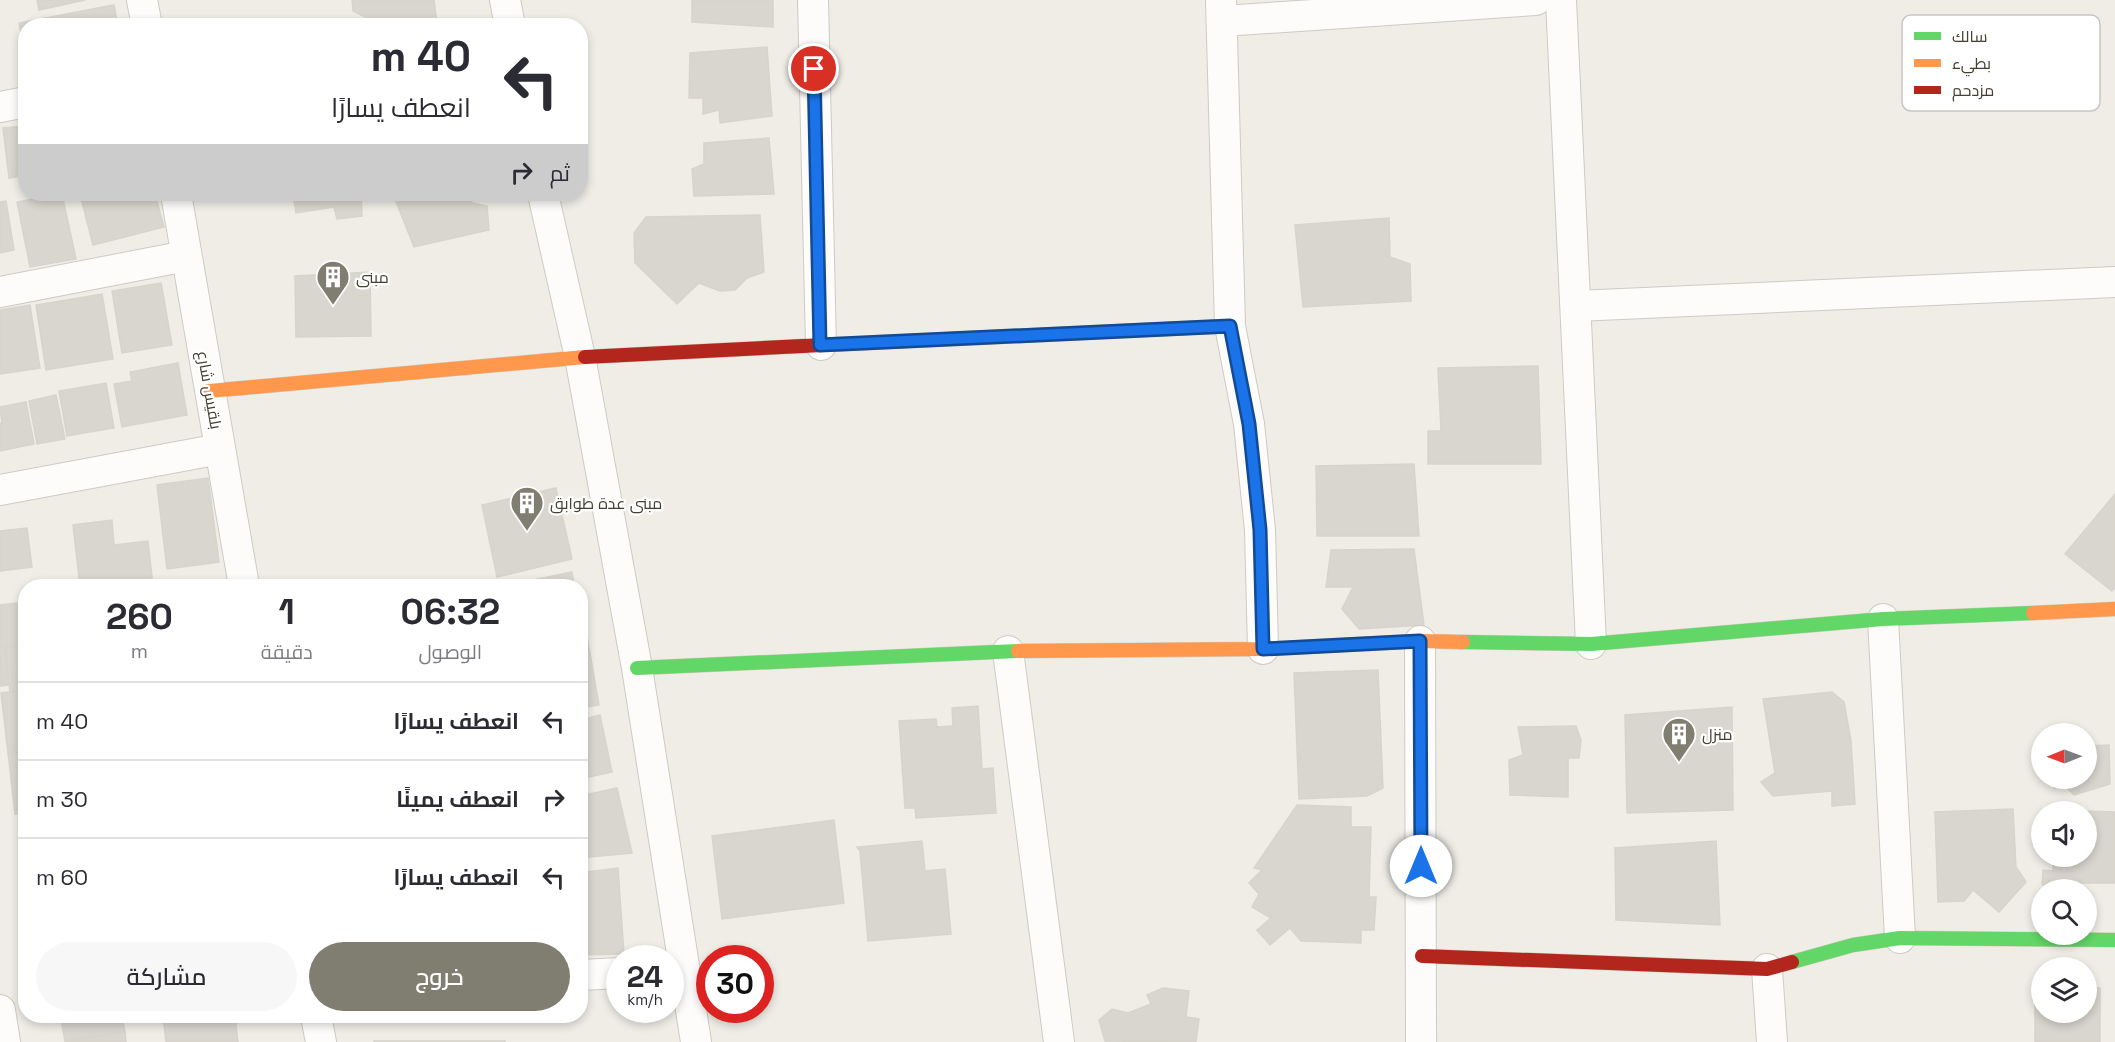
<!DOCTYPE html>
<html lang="ar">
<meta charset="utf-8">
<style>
:root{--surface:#fff;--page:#f7f7f7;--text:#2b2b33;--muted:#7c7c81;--line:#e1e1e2;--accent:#807d71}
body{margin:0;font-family:"Space Grotesk",Cairo,sans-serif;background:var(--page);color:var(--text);direction:rtl;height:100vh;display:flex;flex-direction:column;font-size:22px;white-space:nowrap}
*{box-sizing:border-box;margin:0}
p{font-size:20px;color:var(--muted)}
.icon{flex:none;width:33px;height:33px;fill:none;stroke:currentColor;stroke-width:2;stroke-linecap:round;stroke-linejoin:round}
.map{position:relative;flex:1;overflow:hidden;direction:ltr}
.panel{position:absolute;left:18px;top:579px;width:570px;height:444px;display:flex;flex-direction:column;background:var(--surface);border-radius:24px;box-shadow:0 3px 9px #0003;direction:rtl}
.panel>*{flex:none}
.hud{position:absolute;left:18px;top:18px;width:570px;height:183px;border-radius:24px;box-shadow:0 3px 9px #0003;direction:rtl;background:#fff;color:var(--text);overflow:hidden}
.needle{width:39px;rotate:269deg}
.buttons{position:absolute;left:2031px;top:723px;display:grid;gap:12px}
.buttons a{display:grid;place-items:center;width:66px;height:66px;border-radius:50%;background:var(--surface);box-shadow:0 3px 9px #0003;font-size:30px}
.speed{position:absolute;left:606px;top:945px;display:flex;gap:12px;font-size:30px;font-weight:700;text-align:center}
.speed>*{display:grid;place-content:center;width:78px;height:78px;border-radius:50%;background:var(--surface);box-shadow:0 3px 9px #0003;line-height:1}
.speed small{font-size:15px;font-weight:400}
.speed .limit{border:9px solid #d22;background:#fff;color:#111}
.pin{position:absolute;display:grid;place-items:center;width:51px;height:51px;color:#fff;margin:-26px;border:3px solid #fff;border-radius:50%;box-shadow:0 2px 6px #0007}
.me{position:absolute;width:66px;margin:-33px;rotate:0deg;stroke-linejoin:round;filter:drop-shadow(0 0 4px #0008)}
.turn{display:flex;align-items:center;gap:21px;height:126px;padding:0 18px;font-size:27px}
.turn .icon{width:78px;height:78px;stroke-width:2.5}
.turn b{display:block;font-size:42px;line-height:51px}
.then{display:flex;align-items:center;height:57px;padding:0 18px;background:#0003;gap:12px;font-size:22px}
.eta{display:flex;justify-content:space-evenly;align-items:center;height:102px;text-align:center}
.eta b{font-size:36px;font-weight:600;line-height:42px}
.cta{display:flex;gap:12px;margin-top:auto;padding:12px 18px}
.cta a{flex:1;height:69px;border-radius:36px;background:var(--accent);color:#fff;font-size:24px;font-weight:600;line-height:69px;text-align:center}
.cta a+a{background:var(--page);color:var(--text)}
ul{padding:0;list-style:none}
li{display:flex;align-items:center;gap:18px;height:78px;padding:0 18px;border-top:2px solid var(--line)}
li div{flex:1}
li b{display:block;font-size:22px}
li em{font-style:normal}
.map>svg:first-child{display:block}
</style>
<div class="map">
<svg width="2115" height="1042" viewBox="0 0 2115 1042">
<rect width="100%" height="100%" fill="#efede6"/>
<g fill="#d8d6ce" stroke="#d7d4cc" stroke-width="1.5">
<path d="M37,0h48l-46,10z"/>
<path d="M352,0h82l3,23 -66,3v-6l-18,-9z"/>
<path d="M692,0h81v27l-81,-5z"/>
<path d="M114,5l4,21h-92v30l-7,-33z"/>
<path d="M767,47l5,69 -52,7 -1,-13 -16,4v-16h-14l1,-45z"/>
<path d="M26,126v49l-17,3 -6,-50z"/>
<path d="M769,138l5,56 -80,2 -2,-27 12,-5v-21z"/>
<path d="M58,194h4l14,65 -46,8 -13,-65z"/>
<path d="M80,194h75l9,33 -71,18z"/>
<path d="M293,194h68l1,22 -25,3 -3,-12 -38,6z"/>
<path d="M393,194h77l2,9 15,3 2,24 -75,17z"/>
<path d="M6,201l8,49 -14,3v-51z"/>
<path d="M760,215l4,57 -17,6 -12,12 -15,1 -21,-8 -22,21 -42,-41 -1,-30 12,-16z"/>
<path d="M1389,218l1,39 20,7 1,37 -108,6 -8,-82z"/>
<path d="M370,272l1,64 -75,1 -1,-61z"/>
<path d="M161,283l11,62 -50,8 -10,-62z"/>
<path d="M102,294l11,65 -67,11 -10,-65z"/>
<path d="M30,305l10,63 -40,6v-64z"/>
<path d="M178,363l9,52 -65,12 -8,-43 18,-3 -2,-9z"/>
<path d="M1538,366l3,98h-113v-33h13l-3,-63z"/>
<path d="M106,383l8,45 -47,8 -8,-45z"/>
<path d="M56,395l9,44 -28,5 -8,-43z"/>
<path d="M26,402l8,42 -34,7v-28h2l-2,-16z"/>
<path d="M1414,464l5,72h-102l-1,-70z"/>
<path d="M208,478l11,84 -52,7 -10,-84z"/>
<path d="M556,488l16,71 -75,18 -15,-72z"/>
<path d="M2115,494v94l-3,3 -47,-37z"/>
<path d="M112,520l2,25 34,-4 5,45h-73l-7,-61z"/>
<path d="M27,528l5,39 -32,4v-40z"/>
<path d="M1414,549l10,76 -65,4 -17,-20 11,-22h-27l5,-37z"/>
<path d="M572,572l2,14h-69z"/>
<path d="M26,602v43l-21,2 4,38 -9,1v-81z"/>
<path d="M587,636l12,69 -19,3v-71z"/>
<path d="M26,645v45l-16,2 -5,-45z"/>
<path d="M1378,670l5,118 -16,8 -68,3 -5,-126z"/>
<path d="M26,690v61l-18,2 -7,-60z"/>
<path d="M1832,692l12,10 7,39 4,63 -23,2v-15l-59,5 -12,-14 14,-9 -12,-74z"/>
<path d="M978,706l4,63 11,-1 3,45 -80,5 -1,-10h-10l-6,-87 37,-2 1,8 16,-1 -1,-18z"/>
<path d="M1732,707l1,103 -106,3 -2,-98z"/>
<path d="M600,715l12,57 -32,7v-59z"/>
<path d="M1576,726l5,14 -2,18h-11v39l-58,-2 -1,-35 14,-5 -5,-28z"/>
<path d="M2109,745l1,39 -36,11 -8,-8 -12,1v-10h32v-32z"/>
<path d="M26,751v62l-11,1 -7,-61z"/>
<path d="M617,788l15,65 -52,5v-62z"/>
<path d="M1297,805l54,2v20h20l-2,70h7l-2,33h-13v13l-60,-2 -11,-13 -20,17 -13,-15 14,-12 -19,-11 7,-13 -10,-11 13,-13 -8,-2z"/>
<path d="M2013,809l3,58 10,15 -27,30 -26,-22 -9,11 -26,1 -3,-90z"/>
<path d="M2047,810l68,2v71h-38v7h-27l1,-2 -9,-4 1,-14 10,1v-15h33v-44z"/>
<path d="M834,820l10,83 -122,16 -10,-83z"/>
<path d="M922,841l3,30 20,-2 6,65 -83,7 -8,-90 -3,-4z"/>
<path d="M1716,841l4,84 -104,-5 -1,-72z"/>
<path d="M618,868l6,86 -44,1v-82z"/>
<path d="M1163,988l26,3 -3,26 13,2 -3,23 -91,-1 -6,-21 13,-11 16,4 23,-9 -4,-9z"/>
<path d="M2035,988h7v24h44v-24h14v54h-65z"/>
<path d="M82,1016h40l3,16 -60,9 -4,-22z"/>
<path d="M163,1016h72l3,26h-72z"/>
<path d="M125,1032l1,10h-61v-1z"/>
<rect x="374" y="1041" width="131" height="1"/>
</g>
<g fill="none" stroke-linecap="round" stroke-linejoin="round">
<g stroke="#cdcbc3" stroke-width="32">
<g id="street">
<path d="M142,0l5,26"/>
<path d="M505,0l5,26"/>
<path d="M813,0l8,345"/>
<path d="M1221,0l9,326 19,98 11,106 3,119"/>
<path d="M1561,0l30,644"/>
<path d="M1223,21l313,-21"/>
<path d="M0,107l26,-5"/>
<path d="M176,194l68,392"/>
<path d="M543,194l37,163 57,311 59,374"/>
<path d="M0,292l186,-36"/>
<path d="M1576,306l539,-24"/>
<path d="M0,490l220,-41"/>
<path d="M1883,619l17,319"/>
<path d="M1420,641l1,401"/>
<path d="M1008,651l51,391"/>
<path d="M1767,969l5,73"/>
<path d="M580,975l40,-2"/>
<path d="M0,1010l5,32"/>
<path d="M316,1016l5,26"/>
</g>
</g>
<g stroke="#ceccbc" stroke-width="15">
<g id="fast">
<path d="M1463,642l128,2 292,-25 150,-6"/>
<path d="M637,668l381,-17"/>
<path d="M1792,962l61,-17 47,-7 215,2"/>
</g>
</g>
<g stroke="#ceccbc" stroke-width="15">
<g id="slow">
<path d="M823,345l407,-19"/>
<path d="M209,391l376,-34"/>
<path d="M2033,613l82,-4"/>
<path d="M1018,651l245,-2 157,-8 43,1"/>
</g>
</g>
<g stroke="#ceccbc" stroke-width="15">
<g id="jam">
<path d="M585,357l238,-12"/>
<path d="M1422,956l345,13 25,-7"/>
</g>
</g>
<use href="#street" stroke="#fdfcfb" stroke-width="30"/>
<use href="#fast" stroke="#63d668" stroke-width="14"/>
<use href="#slow" stroke="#ff974d" stroke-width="14"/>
<use href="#jam" stroke="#b3261e" stroke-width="14"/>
</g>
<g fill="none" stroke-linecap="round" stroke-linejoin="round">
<g stroke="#114b97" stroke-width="15">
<path id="route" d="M814,69l6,276 410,-19 19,98 11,106 3,119 157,-8 1,225"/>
</g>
<use href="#route" stroke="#1a73e8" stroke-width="10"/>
</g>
<defs>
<g id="building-pin" transform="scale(1.725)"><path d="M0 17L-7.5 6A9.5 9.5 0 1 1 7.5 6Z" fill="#807d71" stroke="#fff"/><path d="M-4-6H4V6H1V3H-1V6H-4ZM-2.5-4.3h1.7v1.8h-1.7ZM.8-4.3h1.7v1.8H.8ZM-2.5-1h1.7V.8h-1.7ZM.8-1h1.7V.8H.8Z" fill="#fff"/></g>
</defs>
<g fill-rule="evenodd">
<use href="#building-pin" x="333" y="277"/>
<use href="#building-pin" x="527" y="503"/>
<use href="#building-pin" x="1679" y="734"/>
</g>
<g text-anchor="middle" stroke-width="4.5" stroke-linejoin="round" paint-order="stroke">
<g font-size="16" fill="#444032" stroke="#fff" text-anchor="start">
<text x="356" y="283">مبنى</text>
<text x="550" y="509">مبنى عدة طوابق</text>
<text x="1702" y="740">منزل</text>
</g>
<g font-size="16" fill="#444032" stroke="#fff">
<text transform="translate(210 390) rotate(80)" y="6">بلقيس شارع</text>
</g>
</g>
<rect x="1902" y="15" width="198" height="96" rx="9" fill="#fff" stroke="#c7c6c2" stroke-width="1.5"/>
<rect x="1914" y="32" width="27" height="8" fill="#63d668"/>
<rect x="1914" y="59" width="27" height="8" fill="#ff974d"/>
<rect x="1914" y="86" width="27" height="8" fill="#b3261e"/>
<g font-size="16" fill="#444032">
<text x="1952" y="42">سالك</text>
<text x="1952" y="69">بطيء</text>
<text x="1952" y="96">مزدحم</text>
</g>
</svg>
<div class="buttons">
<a><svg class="needle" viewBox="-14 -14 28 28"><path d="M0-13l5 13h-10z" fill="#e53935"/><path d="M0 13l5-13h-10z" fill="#7c7c81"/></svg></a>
<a><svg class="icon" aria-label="sound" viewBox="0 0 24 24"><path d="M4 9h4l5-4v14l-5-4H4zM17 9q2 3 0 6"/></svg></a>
<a><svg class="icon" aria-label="search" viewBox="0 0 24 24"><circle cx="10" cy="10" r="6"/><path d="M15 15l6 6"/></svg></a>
<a><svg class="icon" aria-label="layers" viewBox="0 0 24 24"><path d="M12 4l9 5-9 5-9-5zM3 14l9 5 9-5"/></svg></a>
</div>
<div class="speed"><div>24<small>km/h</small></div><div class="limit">30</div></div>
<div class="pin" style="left:814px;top:69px;background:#d93025"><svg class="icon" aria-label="arrive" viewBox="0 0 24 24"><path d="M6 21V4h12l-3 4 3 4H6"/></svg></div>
<svg class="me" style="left:1421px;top:866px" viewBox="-20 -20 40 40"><circle r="19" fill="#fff"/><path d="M0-13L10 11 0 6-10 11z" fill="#1a73e8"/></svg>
<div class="hud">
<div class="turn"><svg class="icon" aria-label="left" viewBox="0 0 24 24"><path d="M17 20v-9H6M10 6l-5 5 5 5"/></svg><div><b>40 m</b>انعطف يسارًا</div></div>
<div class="then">ثم<svg class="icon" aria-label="right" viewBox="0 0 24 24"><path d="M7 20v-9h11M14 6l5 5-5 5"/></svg></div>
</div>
<section class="panel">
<div class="eta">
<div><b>06:32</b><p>الوصول</p></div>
<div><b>1</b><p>دقيقة</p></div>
<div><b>260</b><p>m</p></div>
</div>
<ul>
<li><svg class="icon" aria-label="left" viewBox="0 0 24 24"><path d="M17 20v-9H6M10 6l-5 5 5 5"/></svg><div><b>انعطف يسارًا</b></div><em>40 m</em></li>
<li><svg class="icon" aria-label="right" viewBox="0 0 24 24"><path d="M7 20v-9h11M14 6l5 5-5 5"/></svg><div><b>انعطف يمينًا</b></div><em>30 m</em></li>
<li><svg class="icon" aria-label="left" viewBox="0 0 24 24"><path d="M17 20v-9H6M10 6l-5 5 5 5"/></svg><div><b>انعطف يسارًا</b></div><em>60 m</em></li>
</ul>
<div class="cta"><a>خروج</a><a>مشاركة</a></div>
</section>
</div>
